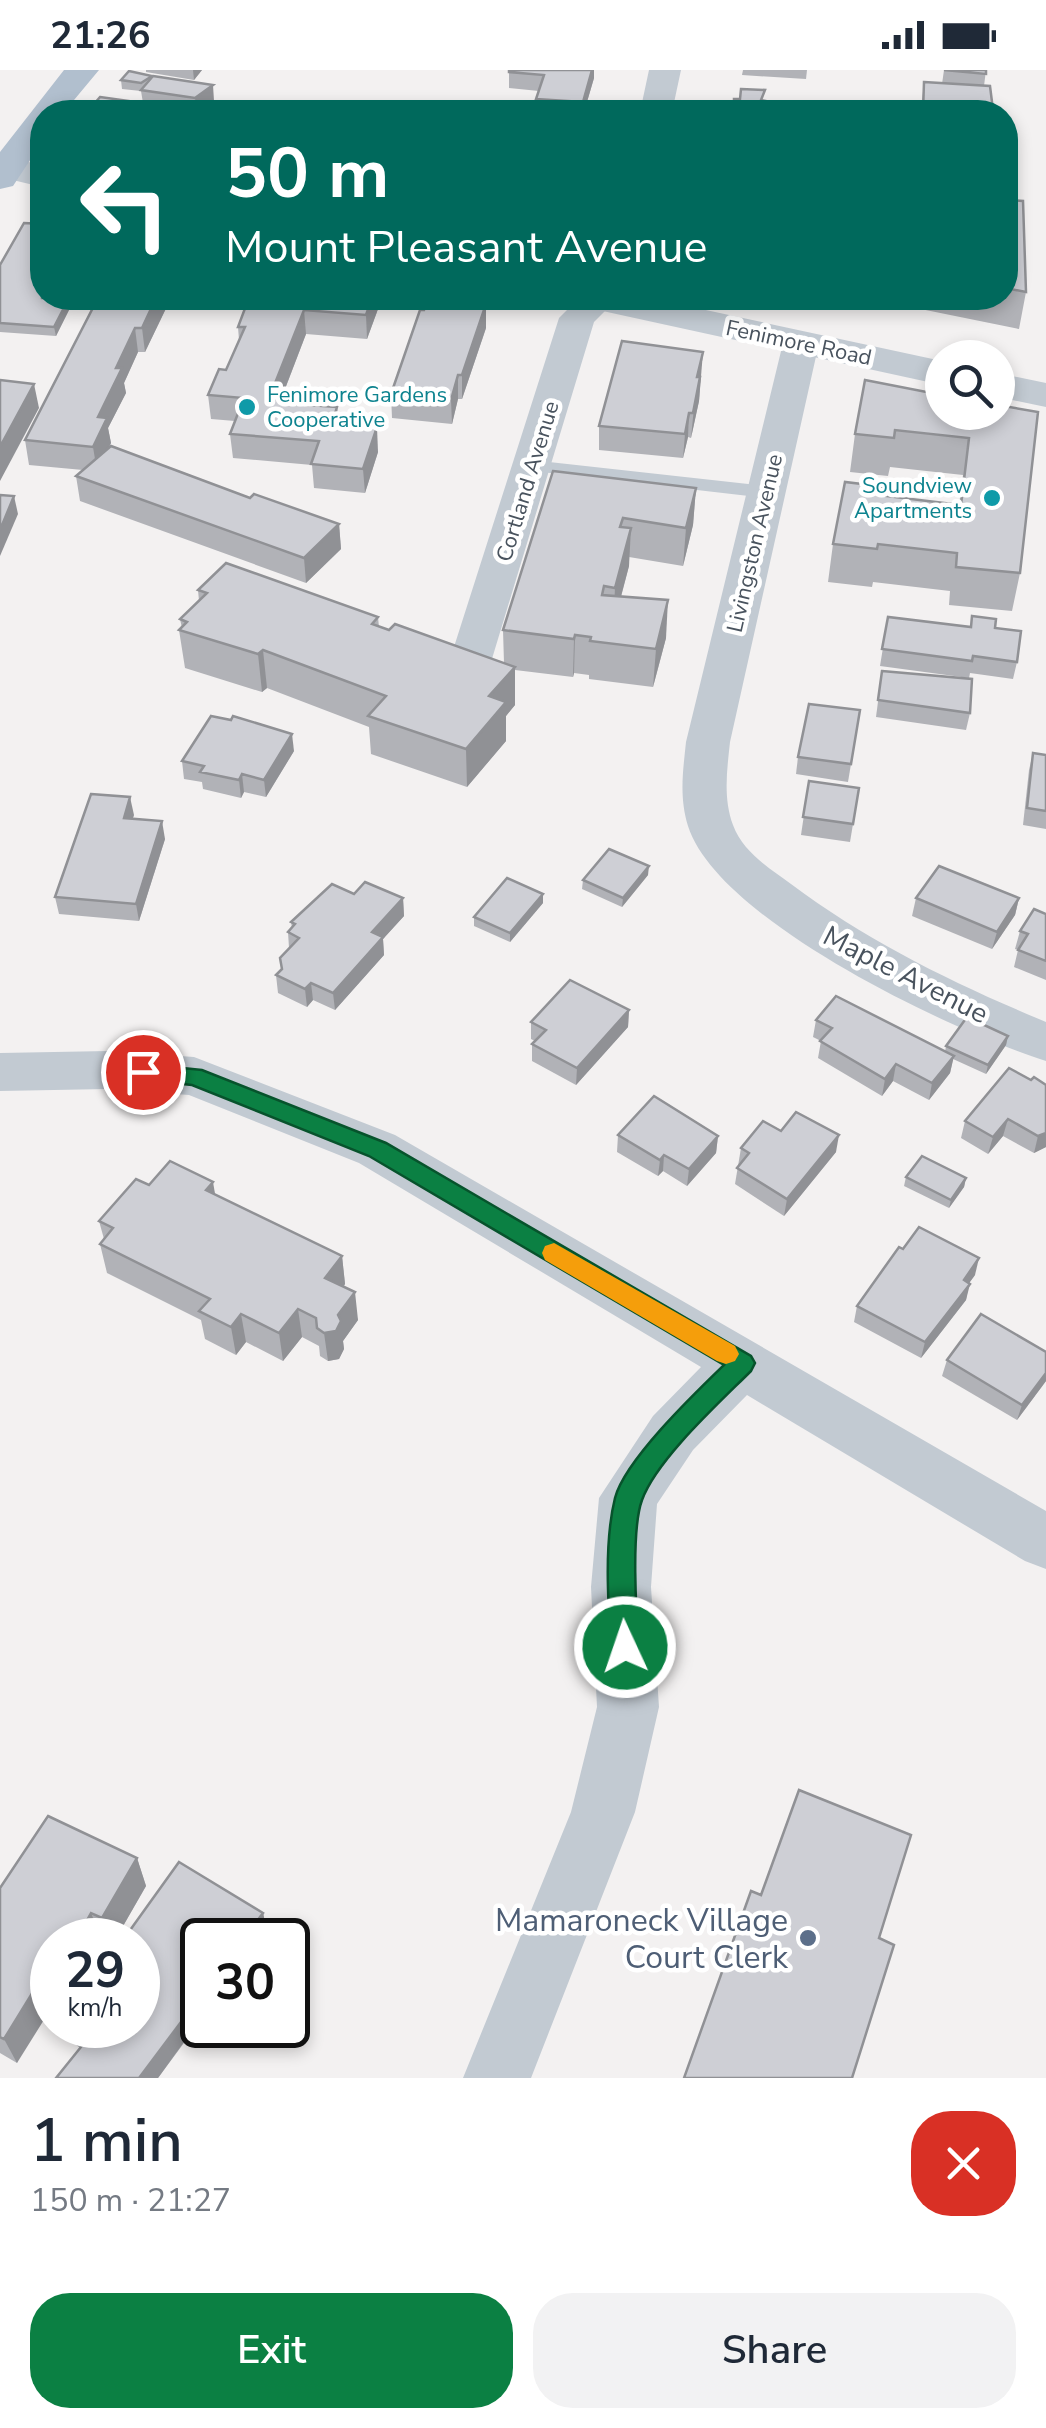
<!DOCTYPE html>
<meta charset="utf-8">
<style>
:root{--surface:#fff;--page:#f2f2f3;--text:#1f2937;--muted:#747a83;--accent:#0b8043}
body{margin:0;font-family:"Nunito Sans",sans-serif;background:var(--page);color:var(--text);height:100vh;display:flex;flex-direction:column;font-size:38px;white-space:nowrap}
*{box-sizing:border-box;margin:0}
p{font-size:32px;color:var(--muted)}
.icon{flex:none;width:55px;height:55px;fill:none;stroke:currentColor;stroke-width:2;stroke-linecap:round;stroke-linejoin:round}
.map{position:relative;height:2008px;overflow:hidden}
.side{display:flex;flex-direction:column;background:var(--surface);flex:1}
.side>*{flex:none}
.top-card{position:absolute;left:30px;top:30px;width:988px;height:210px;border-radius:40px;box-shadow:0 5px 15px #0003;background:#00695c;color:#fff;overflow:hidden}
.controls{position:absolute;left:925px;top:270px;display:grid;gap:20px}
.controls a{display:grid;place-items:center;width:90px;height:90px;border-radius:50%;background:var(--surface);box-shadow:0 5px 15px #0003;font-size:50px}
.speed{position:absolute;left:30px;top:1848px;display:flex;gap:20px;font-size:50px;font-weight:700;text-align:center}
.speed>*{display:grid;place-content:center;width:130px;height:130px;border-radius:50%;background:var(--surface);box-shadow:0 5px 15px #0003;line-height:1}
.speed small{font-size:25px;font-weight:400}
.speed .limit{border:5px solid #111;border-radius:15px;background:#fff;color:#111}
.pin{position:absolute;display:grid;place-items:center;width:85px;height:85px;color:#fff;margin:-42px;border:5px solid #fff;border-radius:50%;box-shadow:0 2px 10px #0007}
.me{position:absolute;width:110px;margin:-55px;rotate:357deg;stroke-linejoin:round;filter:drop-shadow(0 0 8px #0008)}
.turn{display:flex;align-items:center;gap:35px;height:210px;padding:0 30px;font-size:45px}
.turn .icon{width:130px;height:130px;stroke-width:2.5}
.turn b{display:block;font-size:70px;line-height:85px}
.round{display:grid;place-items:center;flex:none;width:105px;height:105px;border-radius:40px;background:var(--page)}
.overview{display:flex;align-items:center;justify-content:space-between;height:170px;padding:0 30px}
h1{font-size:60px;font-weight:600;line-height:75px}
.primary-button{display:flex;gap:20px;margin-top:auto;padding:20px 30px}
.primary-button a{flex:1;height:115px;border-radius:40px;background:var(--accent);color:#fff;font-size:40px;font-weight:600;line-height:115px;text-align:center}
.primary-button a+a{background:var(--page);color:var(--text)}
.status{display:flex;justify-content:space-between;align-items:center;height:70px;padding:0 50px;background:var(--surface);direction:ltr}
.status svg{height:28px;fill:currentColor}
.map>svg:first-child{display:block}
</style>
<div class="status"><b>21:26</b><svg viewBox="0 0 49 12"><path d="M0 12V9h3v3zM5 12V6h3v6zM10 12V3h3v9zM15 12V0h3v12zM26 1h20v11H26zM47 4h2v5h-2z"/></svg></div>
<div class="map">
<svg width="1046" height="2008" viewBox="0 0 1046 2008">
<rect width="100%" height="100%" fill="#f3f1f1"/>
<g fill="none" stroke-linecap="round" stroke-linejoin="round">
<path fill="#c2cad2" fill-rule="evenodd" d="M531,390l235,26 10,6 -10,6 -242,-28v-8z"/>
<g fill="#c2cad2" fill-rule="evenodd">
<path d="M649,0h32l-9,42h-32z"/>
<path d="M579,228h39l-24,24 -106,350 -6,10 -15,4 -15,-4 -6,-10 113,-354z"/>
<path d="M801,262l13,3 5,8 -89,399c-3,28 -7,56 3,83 10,27 36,43 58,59 79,59 164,100 255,138v39c-92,-29 -328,-140 -358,-235 -9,-29 -5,-55 -2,-84l97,-399 5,-8z"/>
<path d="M108,981l86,6 201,78 651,376v58l-21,-8 -278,-166 -54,55 -36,54 -6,83 8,120 -24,105 -104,266h-68l108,-266 26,-105 -6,-120 8,-89 54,-82 48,-49 -342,-204 -170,-68 -81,-6 -108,2v-38z"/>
</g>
<g fill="#c2cad2" fill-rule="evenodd">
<path d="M6,87l36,8v22l-42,-10v-18z"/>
<path d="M579,228h71l292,63v24l-344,-75 -14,-4z"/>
<path d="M998,303l48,10v24l-48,-10z"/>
</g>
<path fill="#b1bfce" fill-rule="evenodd" d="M64,0h35l-35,42h-22v30l-29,44 -13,3v-37z"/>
</g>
<g fill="#b1b2b7">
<path d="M146,0h56l-8,10 -48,-8z"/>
<path d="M743,0h64l-1,9 -64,-4z"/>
<path d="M944,0h42l-2,16 9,26h-72l3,-30 18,2z"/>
<path d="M129,1l85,30 -15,11h-109l-1,-2 54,-7 -2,-12 -19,-2 -1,-9z"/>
<path d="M509,2l85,6 -10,34h-48v-13l3,-8 -30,-3z"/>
<path d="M1005,130l21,92 -7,37 -128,-26v-5h114z"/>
<path d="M0,195l42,33h33l-19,38 -56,-4z"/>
<path d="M98,228h73l-26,54h-7l-14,31 2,10 -18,35 3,15 -3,6 142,49 89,26 2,25 -35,34 -226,-82 -4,-25 7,-6 -54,-5 -4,-25z"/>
<path d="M280,236l98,3 -11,30 -61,-5 -24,63 16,7 39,3 1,17 40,28 -13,41 -51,-5 -2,-23 -79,-7 -3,-24 5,-13 -24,-2 -3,-24 18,-25 13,-30 -1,-13z"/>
<path d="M486,258l-24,71h-4l-6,25 -60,-6 -1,-24z"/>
<path d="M701,306l-2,25 -8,37 -3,-1 -5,21 -84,-8v-24z"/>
<path d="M998,342l22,161 -8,38 -63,-6 1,-14 -77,-9 -1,5 -44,-5 5,-38 53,-48 73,9 4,-30 -73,-8 -2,9 -38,-4 5,-38z"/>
<path d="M553,401l143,17 -3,37 -10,41 -54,-9v9l-8,31 45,41 -13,49 -64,-8v-4l-15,-2 -1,4 -58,-7v35l-9,11v25l-39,46 -96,-33 -2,-27 -102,-39 -5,4 -77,-24 -6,-38 3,-2 -2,-9 19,-18 -1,-11 180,27 1,10 125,36 -1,-33z"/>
<path d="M888,547l82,10 47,35 -4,17 -43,-6 -1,5 -89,-12z"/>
<path d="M882,601l88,42 -4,17 -90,-13z"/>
<path d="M860,640l-12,72 -52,-8 2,-17z"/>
<path d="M294,681l-28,46 -22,-5 -3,6 -38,-9 -1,-7 -18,-3 -2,-18z"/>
<path d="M1033,683l13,2v74l-23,-4 6,-55z"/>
<path d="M809,711l50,7 -9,54 -49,-7z"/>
<path d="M134,745l-2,4 33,20 -26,82 -80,-7 -4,-17z"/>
<path d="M648,805l-26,32 -40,-18 1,-9z"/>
<path d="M354,824l49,4 1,18 -21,23 1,16 -49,55 -22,-10 -6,7 -29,-14 -2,-18 6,-6 7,-21 -1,-16 4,-4 -1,-6z"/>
<path d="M543,824v9l-33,39 -36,-16v-9z"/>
<path d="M916,828h103l-4,17 -23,34 -80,-33z"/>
<path d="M1046,844v66l-32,-13 4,-17 -3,-1 5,-18z"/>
<path d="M629,940l-1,17 -52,58 -44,-24v-17l3,-3 -4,-2v-17z"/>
<path d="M816,950l129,32 1,-6 62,-10 -2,9 -20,29 -33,-15 -3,14 -21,27 -36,-19 -11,15 -64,-38 3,-17 -8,-4z"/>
<path d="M1031,1010l15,5v62l-12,6 -31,-17 -15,18 -27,-16 4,-17z"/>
<path d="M618,1065l100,1 -2,17 -29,33 -24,-15 -5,5 -41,-24z"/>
<path d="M741,1078l95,4 -52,64 -49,-32z"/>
<path d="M906,1107l60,1 -2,9 -15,21 -45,-22z"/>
<path d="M149,1115l66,9 127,62 3,28 -1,2 14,34 -15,21 1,8 -5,10 -11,2 -8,-5 -1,-10 -17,-9 -19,24 -37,-19 -10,13 -31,-16 -4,-19 -94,-47 -7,-29 4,-5 -5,-18z"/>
<path d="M975,1205l-6,8 -3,17 -45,58 -67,-36 3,-16z"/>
<path d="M1046,1282v29l-29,39 -75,-44 5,-16z"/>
<path d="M137,1788l9,28 -31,54h-63l-35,123 -17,-10v-165z"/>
<path d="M263,1843l4,18 -109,147h-102l24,-30 -10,-8 -7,-15z"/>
</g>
<g fill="#909195">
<path d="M193,0h9l-8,10z"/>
<path d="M592,0h2v8l-10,34h-1v-10z"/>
<path d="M213,15l1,16 -15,11h-2l-2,-14z"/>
<path d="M69,228h6l-19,38 -2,-9z"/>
<path d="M156,228h15l-26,54 -3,-24z"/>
<path d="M372,228h5l1,11 -11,30 -1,-24z"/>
<path d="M486,234v24l-24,71v-24z"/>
<path d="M304,240l2,24 -33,86 -3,-24z"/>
<path d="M135,258l3,24 -14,31 2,10 -18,35 3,15 -14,28 -4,-24 5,-30 18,-49z"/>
<path d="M703,282l-4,49 -8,37 6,-61z"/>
<path d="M458,305v24l-6,25 -1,-24z"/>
<path d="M34,314l5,24 -39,73v-34z"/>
<path d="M337,337l2,25 -7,-9z"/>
<path d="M689,343l-1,24 -5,21 2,-24z"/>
<path d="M377,357l1,25 -13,41 -2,-24z"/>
<path d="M696,418l-3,37 -10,41 3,-38z"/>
<path d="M14,426l4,18 -18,42v-26z"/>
<path d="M339,454l2,25 -35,34 -2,-25z"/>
<path d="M631,458l-2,38 -16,60 2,-38z"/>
<path d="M668,530l-2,38 -13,49 3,-38z"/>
<path d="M575,565l-1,38 -1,4 1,-38z"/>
<path d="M263,580l4,38 -5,4 -4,-38z"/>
<path d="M515,597v38l-9,11v25l-39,46 -1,-38 23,-53z"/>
<path d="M292,664l2,17 -28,46 -2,-17z"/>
<path d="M242,704l2,18 -3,6 -2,-18z"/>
<path d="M130,727l4,18 -7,21 -3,-18z"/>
<path d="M162,751l3,18 -26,82 -3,-17z"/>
<path d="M649,796l-1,9 -26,32 1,-9z"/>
<path d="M543,824v9l-33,39v-9z"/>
<path d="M403,828l1,18 -21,23 1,16 -49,55 -2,-17 39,-61z"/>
<path d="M1019,828l-4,17 -23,34 5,-17z"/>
<path d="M311,913l2,17 -6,7 -2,-18z"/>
<path d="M629,940l-1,17 -52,58 1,-17z"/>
<path d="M1008,966l-2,9 -20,29 2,-9z"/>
<path d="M954,986l-4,17 -21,27 3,-17z"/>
<path d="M896,994l-3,17 -11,15 3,-17z"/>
<path d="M1008,1049l-5,17 -15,18 5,-17z"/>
<path d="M1046,1063v14l-12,6 4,-17z"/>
<path d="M839,1065l-3,17 -52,64 3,-17z"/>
<path d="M718,1066l-2,17 -29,33 2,-17z"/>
<path d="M664,1085l-1,16 -5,5 2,-16z"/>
<path d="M966,1108l-2,9 -15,21 2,-8z"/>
<path d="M213,1112l5,29 -12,-21z"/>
<path d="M342,1186l3,28 -16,22 -4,-28z"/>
<path d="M979,1188l-4,17 -16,22 5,-17z"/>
<path d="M970,1214l-4,16 -45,58 4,-16z"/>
<path d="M355,1222l3,28 -15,21 1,8 -5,10 -11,2 -4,-28z"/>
<path d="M298,1239l4,28 -19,24 -4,-28z"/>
<path d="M241,1244l5,28 -10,13 -5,-28z"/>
<path d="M1046,1303v8l-29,39 5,-15z"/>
<path d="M137,1788l9,28 -31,54h-4l-9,-22z"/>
<path d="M91,1843l11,27h-26z"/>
<path d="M263,1843l4,18 -7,9h-17z"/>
<path d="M52,1891v46l-35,56 -13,-24z"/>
<path d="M202,1924v23l-44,61h-19z"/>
</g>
<g fill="#cecfd5" stroke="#909195" stroke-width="2.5">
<path d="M509,0h83l-9,32 -47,-3 8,-24 -35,-3z"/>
<path d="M944,0h42v4z"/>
<path d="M129,1l23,5 -11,7 -20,-3z"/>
<path d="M153,6l60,9 -18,13 -54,-8z"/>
<path d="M924,12l66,4 3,24h-3v2h-67z"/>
<path d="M741,19l24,1 -4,10 25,5 -1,7h-51v-13h6z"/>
<path d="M100,27l85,12 -2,3h-84l1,-1 -11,-1z"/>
<path d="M1005,130l18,1 3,91 -21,-4z"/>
<path d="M24,153l18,1v74h27l-15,29 -54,-4v-58z"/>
<path d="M98,228h58l-14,30h-7l-19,40h6l-24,49 9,1 -14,29 -68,-7z"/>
<path d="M283,228h89l-6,17 -62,-5 -34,86 27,2 -2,6 42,3 -5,16 45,4 -14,42 -52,-5 8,-23 -89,-7 14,-36 -36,-3 11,-26 7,1 19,-43h-7l9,-24 33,3z"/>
<path d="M428,228l58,6 -24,71h-4l-7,25 -60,-6 29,-84h4z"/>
<path d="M622,271l81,11 -6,25h3l-7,36h-4l-4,21 -86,-8z"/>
<path d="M0,310l34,4 -34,63z"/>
<path d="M865,310l77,15v17h56v-7l40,7 -18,161 -64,-6 1,-14 -79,-9 -1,5 -44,-5 12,-62 42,5 -1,9 75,9 8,-67 -74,-8 -1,8 -39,-4z"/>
<path d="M111,376l139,52 4,-4 85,30 -35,34 -228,-82z"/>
<path d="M553,401l143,17 -10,40 -63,-10 -3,9 11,1 -16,60 -11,-2 -2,9 66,5 -12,49 -66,-8 1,-4 -16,-2 -1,4 -71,-9z"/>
<path d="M0,425l14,1 -14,34z"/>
<path d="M226,493l152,54 -6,7 17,6 6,-6 120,43 -26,29 17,6 -40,47 -98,-33 18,-20 -123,-46 -5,4 -79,-24 8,-8 -7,-3 27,-26 -9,-3z"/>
<path d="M972,546l24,3 -1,9 26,3 -4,31 -44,-6 -1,5 -90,-12 6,-32 83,10z"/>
<path d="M882,601l90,8 -2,34 -92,-13z"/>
<path d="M809,634l51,6 -9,54 -53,-7z"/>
<path d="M211,646l20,4 2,-4 59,18 -28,46 -22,-6 -3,6 -39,-8 4,-6 -22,-5z"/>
<path d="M1033,683l13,2v56l-19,-3z"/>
<path d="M809,711l50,7 -6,36 -50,-7z"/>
<path d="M91,724l39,3 -6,21 38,3 -26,83 -81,-7z"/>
<path d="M609,779l40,17 -26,32 -40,-18z"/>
<path d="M939,796l80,32 -22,34 -81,-34z"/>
<path d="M507,808l36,16 -33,39 -36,-16z"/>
<path d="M365,812l38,16 -31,34 11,5 -50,56 -22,-10 -6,6 -29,-14 6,-6 -2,-11 19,-20 -11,-6 7,-8 -4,-2 41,-38 22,10z"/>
<path d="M1034,839l12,5v47l-28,-11 10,-16 -8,-3z"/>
<path d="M570,910l59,30 -52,58 -45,-24 14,-14 -15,-8z"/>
<path d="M836,926l118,60 -22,27 -36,-19 -11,15 -65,-38 12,-13 -16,-8z"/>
<path d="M967,947l41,19 -20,29 -42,-19z"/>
<path d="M1009,998l22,12 3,-3 12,8v48l-8,3 -30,-17 -15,18 -28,-16z"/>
<path d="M654,1026l64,40 -29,33 -25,-14 -4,5 -42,-25z"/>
<path d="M796,1042l43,23 -52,64 -50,-31 12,-15 -8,-5 22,-27 18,10z"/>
<path d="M922,1086l44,22 -15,22 -45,-23z"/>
<path d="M170,1091l43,21 -7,8 136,66 -17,22 30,14 -17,23 3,6 -5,10 -12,2 -7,-5 -1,-10 -18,-9 -19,24 -38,-19 -10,13 -32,-16 11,-12 -110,-55 13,-16 -14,-7 37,-42 13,6z"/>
<path d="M919,1157l60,31 -15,22 6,4 -45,58 -68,-36 42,-59 4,2z"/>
<path d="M981,1244l65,38v21l-24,32 -75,-45z"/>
<path d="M799,1720l112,45 -32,103 15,7 -42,133h-168l67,-187 10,4z"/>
<path d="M48,1746l89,42 -35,60 -11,-5 -15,27h-24v21l-48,78 -4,-2v-149z"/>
<path d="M179,1792l84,51 -20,27h-41v54l-63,84h-83l29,-36 -21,-17h74v-85h-15z"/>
</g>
<path fill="#0b8043" stroke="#07532c" stroke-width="2.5" d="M143,994l59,6 184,73 365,213 4,7 -4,8c-31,31 -94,88 -109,129 -11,30 -6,113 -3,147l-4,9 -10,4 -10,-4 -4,-9c-3,-45 -7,-105 4,-149 10,-38 80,-105 109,-133l-355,-209 -177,-71 -57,-6 -3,-7 3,-6z"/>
<path fill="#f59e0b" d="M554,1173l181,103 4,8 -4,7 -9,3 -9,-3 -172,-101 -3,-7 3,-7z"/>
<g fill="#0f9aa8" stroke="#fff" stroke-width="4">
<circle cx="247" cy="337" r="10"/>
<circle cx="992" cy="428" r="10"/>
</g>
<circle fill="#5c6f8a" stroke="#fff" stroke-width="4" cx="808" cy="1868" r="10"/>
<g text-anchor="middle" stroke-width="9" stroke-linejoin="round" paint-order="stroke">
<g font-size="22" fill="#49535e" stroke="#fff">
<text transform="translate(799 272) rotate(12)" y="8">Fenimore Road</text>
<text transform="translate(527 411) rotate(-73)" y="8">Cortland Avenue</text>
<text transform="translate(754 473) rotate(-77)" y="8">Livingston Avenue</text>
</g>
<g font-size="22" fill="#0d838f" stroke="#fff" text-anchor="start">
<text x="267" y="332">Fenimore Gardens<tspan x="267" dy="25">Cooperative</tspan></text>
<text x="972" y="423" text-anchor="end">Soundview<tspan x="972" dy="25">Apartments</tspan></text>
</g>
<g font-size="28" fill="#49535e" stroke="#fff">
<text transform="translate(906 904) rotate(27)" y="10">Maple Avenue</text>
</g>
<g font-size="32" fill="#4e5e75" stroke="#fff" text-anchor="end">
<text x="788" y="1861">Mamaroneck Village<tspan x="788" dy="37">Court Clerk</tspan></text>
</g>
</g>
</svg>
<div class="controls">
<a><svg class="icon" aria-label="search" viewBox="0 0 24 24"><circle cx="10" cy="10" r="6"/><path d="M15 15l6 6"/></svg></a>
</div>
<div class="speed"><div>29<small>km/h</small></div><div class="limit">30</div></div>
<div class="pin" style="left:143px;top:1002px;background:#d93025"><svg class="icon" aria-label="arrive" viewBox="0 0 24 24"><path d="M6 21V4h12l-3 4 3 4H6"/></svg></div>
<svg class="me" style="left:625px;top:1577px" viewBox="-20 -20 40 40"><circle r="17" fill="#0b8043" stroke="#fff" stroke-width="3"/><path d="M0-11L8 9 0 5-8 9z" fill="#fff"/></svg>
<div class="top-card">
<div class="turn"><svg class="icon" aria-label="left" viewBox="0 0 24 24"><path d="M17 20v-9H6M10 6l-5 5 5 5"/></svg><div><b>50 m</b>Mount Pleasant Avenue</div></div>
</div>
</div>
<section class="side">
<div class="overview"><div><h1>1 min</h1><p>150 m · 21:27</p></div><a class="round" style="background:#d93025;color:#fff"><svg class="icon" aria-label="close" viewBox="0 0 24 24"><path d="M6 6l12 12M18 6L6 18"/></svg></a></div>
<div class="primary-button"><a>Exit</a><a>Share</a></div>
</section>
